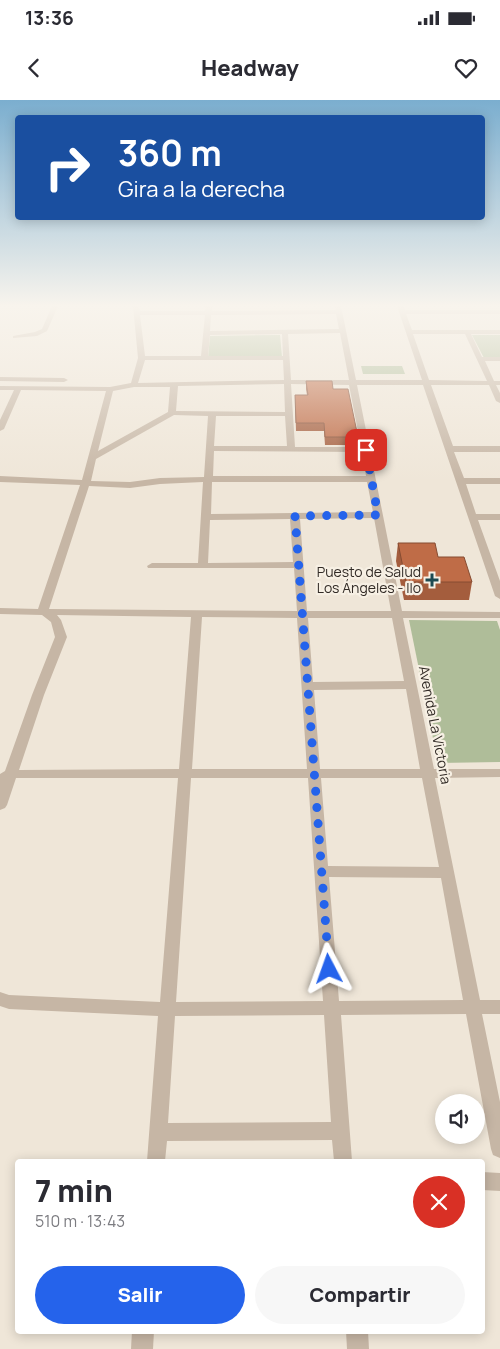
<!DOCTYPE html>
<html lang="es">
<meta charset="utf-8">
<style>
:root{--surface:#fff;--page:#f7f7f7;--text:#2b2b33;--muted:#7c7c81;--accent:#2563eb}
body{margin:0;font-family:Manrope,sans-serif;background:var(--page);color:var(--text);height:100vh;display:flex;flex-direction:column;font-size:19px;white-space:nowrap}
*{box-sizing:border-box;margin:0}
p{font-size:16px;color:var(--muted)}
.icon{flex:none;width:28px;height:28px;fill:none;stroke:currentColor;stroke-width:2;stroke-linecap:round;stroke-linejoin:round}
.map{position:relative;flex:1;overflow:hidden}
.panel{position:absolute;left:15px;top:1059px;width:470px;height:175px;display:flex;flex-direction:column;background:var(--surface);border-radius:5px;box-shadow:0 2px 12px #0003}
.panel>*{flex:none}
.top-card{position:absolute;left:15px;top:15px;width:470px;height:105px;border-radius:5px;box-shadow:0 2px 12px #0003;background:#1a4fa0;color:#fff;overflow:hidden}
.fabs{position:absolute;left:435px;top:994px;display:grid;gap:10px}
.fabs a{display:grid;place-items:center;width:50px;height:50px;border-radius:50%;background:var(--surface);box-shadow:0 2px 12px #0003;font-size:25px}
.pin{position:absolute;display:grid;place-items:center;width:42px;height:42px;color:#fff;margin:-21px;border-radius:10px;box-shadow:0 2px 8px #0006}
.me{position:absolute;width:55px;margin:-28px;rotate:356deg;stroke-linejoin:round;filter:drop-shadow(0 0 4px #0008)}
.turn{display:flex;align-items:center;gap:18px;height:105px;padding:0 20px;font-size:22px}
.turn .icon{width:65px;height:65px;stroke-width:2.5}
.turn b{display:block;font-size:35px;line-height:42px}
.round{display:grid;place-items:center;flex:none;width:52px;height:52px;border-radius:26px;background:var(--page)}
.head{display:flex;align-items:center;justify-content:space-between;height:85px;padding:0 20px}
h1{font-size:30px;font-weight:800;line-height:38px}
.action{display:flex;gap:10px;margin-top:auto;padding:10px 20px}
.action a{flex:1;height:58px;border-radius:30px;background:var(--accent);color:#fff;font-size:20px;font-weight:800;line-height:58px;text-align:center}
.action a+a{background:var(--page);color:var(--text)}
.status{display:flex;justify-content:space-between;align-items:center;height:35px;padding:0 25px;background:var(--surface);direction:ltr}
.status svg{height:14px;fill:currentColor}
header{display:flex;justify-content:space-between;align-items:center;height:65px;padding:0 20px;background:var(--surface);font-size:22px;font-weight:800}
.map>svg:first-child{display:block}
</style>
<div class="status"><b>13:36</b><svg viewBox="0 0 49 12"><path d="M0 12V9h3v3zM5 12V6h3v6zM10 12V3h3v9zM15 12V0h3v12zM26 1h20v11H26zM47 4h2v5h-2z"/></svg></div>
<header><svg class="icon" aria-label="back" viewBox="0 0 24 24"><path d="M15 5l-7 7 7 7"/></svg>Headway<svg class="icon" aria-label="heart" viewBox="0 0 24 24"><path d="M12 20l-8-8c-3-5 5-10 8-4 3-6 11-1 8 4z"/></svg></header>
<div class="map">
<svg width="500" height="1249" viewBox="0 0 500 1249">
<rect width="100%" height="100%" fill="#efe6d8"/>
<g fill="#afbd99">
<path d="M280,235l2,22 -74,1 2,-22z"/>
<path d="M472,235h28v23h-16z"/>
<path d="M361,266h41l3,8h-42z"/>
<path d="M409,520l88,1 3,9v132l-62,1z"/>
</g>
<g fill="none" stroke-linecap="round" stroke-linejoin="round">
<g fill="#c6b6a5" fill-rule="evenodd">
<path d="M52,206h6l-11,25 -10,5 -24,2v-2l22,-4 7,-3z"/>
<path d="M133,206h6l1,5h65l1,-5h6v5l124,-1 -1,-4h6l15,74h66l-25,-74h6l2,4h95v4h-94l6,16h88v4h-29l11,23h18v4h-15l9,20h6v4h-4l4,8v10l-4,-2 -7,-16h-58l22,61h47v6h-46l10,26h36v6h-34l10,30h24v6h-22l22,61v18l-5,-3 -72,-211h-66l45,226 98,1v6h-97l31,151h66v8l-65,1 45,222h20v14h-18l18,88v56l-7,-3 -2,-6 -25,-135 -125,1 11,146h-18l-2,-21 -165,1 -2,20h-18l11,-145 -149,-7 -9,-3v-14l9,3 151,7 18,-224h-162l-9,27 -2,3 -5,2v-36l5,-3 27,-76 23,-58 -4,-15 -9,-7 -42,-1v-6l38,1 42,-124 -80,-3v-6l82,4 24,-89 -85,-1 -17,39 -4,2v-11l14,-30h-14v-4l110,1 21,-4 7,-25zM336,214l3,15 -129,2 1,-16zM140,215h65l-4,41h-56zM340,233l9,47h-58l-3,-46zM282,234l1,22h-75l2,-21zM413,234h52l22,47 -58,-1zM145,260h138l1,20 -146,3zM284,284l1,28 -109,-1 2,-25zM291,284l58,1 12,62h-66zM134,287h36l-2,25 -70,39 15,-60zM174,315l34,1 -4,61 -44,1 -30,4 -39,-1 5,-22zM216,316h69l2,30h-73zM214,351l148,1 4,24h-153zM203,382l-5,81h-46l-5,3 1,2h146l3,43 -248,-2 40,-123 41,2 30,-4zM212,382h155l6,30 -162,2zM374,418l17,93h-84l-7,-92zM290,419l3,43 -85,1 2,-43zM57,515l134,2 -12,152 -160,1 25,-75 23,-58 -6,-17zM202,517l95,1 10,151h-115zM308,518h84l12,63 -91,1zM406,589l14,80h-100l-6,-79zM191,678h117l15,223 -147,1zM321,678h101l17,89 -111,-1zM329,777l112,1 22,122 -124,1zM324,915l7,107 -163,1 7,-107z"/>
<path d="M0,277l64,1 4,2 -4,2 -64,-1z"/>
<path d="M482,1072l18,1v18l-18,-1z"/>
<path d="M132,1231h22l-1,18h-22z"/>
<path d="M346,1231h22l1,18h-22z"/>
</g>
</g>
<g fill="#a45d3d">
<path d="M306,281l27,8 25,48 -1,8h-32l-1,-14h-28l-1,-36h12l-1,-6z"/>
<path d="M398,443l40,14 34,25 -3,18h-65l-8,-39z"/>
</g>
<g fill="#bf6c47" stroke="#864c32">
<path d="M306,281h26l1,8h15l10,48h-33l-1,-14h-28l-1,-28h13z"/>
<path d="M398,443h37l3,14h26l8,25h-66z"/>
</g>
<linearGradient id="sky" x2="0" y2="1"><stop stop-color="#7baecf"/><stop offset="0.54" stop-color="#f8f4ed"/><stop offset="1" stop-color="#f8f4ed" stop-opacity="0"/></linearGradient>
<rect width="500" height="381" fill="url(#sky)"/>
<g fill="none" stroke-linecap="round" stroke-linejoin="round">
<path stroke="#2563eb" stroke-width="9" stroke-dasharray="0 16.2" d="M329,869l-34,-453 83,-1 -12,-65"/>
</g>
<path fill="#1e4a51" stroke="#f7f0e4" stroke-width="2" d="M429.5 472.5h5v5h5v5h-5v5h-5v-5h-5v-5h5z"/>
<g text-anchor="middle" stroke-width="4.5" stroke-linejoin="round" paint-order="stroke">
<g font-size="14" fill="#322b26" stroke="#f7f0e4" text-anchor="end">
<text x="421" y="477">Puesto de Salud<tspan x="421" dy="16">Los Ángeles - Ilo</tspan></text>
</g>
<g font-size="14" fill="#322b26" stroke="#f7f0e4">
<text transform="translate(435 625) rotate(79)" y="5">Avenida La Victoria</text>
</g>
</g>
</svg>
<div class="fabs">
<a><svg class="icon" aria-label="sound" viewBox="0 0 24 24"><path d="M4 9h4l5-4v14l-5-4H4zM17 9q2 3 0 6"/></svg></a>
</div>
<div class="pin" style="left:366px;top:350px;background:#d93025"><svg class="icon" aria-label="arrive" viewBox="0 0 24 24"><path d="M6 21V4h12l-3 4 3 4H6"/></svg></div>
<svg class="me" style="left:329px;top:869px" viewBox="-20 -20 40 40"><path d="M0-17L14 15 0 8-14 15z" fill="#2563eb" stroke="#fff" stroke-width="4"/></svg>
<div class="top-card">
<div class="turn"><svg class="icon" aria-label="right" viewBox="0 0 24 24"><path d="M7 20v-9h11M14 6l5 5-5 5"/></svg><div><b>360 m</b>Gira a la derecha</div></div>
</div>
<section class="panel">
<div class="head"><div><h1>7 min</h1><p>510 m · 13:43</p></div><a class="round" style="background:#d93025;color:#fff"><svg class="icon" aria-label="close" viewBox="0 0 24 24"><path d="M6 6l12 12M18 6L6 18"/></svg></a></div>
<div class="action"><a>Salir</a><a>Compartir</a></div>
</section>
</div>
